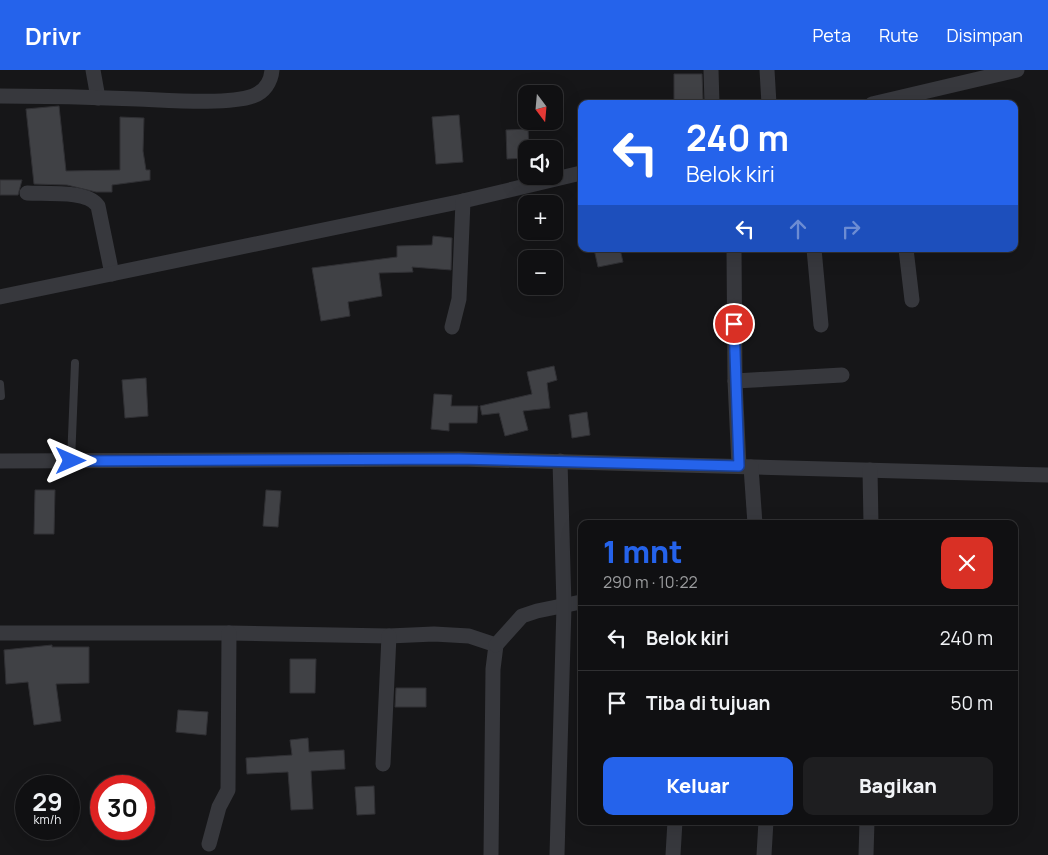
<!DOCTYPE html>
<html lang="id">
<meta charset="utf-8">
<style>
:root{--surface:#101012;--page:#1e1e20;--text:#f1f3f6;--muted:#9c9d9f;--line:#303032;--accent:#2563eb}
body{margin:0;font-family:Manrope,sans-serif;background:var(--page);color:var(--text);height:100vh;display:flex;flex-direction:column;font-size:19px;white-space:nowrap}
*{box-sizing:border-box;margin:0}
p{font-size:16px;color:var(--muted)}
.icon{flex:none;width:28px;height:28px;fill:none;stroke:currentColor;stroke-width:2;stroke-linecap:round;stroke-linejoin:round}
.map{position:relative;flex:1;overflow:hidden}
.details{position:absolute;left:578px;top:450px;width:440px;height:305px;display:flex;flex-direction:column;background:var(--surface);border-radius:10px;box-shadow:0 5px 20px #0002,0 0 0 1px var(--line)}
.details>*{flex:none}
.banner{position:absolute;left:578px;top:30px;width:440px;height:152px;border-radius:10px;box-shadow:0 5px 20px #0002,0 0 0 1px var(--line);background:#2563eb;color:#fff;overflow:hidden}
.needle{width:32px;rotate:164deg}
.fabs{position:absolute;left:518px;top:15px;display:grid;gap:10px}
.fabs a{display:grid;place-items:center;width:45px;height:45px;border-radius:10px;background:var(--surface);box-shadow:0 5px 20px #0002,0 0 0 1px var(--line);font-size:25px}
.speed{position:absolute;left:15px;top:705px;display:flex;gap:10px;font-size:25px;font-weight:700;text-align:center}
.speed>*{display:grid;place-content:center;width:65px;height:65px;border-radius:50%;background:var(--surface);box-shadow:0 5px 20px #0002,0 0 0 1px var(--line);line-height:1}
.speed small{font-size:12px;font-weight:400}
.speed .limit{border:8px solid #d22;background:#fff;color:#111}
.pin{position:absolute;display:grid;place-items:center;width:42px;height:42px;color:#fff;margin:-21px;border:2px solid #fff;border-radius:50%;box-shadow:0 1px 5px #0007}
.me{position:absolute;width:55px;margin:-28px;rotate:90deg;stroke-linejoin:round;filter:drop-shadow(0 0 4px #0008)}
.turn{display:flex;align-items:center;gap:18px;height:105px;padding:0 25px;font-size:22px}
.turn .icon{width:65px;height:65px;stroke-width:2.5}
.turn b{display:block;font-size:35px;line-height:42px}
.lanes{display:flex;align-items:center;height:48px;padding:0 25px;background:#0003;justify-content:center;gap:25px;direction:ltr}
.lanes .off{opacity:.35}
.round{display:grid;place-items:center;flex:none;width:52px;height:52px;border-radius:10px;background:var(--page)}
.headline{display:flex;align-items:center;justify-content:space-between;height:85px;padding:0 25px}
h1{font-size:30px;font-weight:800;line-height:38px;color:var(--accent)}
.cta{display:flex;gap:10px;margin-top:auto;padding:10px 25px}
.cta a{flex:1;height:58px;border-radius:10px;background:var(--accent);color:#fff;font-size:20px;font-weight:800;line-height:58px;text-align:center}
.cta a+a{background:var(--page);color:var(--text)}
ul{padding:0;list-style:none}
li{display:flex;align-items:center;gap:15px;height:65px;padding:0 25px;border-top:1px solid var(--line)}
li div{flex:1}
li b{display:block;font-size:19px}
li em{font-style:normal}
header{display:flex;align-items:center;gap:30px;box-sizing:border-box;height:70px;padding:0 25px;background:var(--accent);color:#fff}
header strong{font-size:24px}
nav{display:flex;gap:28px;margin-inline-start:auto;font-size:18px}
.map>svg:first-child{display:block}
</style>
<header>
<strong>Drivr</strong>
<nav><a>Peta</a><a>Rute</a><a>Disimpan</a></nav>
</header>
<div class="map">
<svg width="1048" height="785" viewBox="0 0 1048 785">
<rect width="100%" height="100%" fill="#161618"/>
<g fill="#404145" stroke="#303034">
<path d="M674,4h28l1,26h-29z"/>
<path d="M59,36l7,65 54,-1v-53l24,1 -1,33 3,19h4v10l-38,5v7h-16l-29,-7 -33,-1 -8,-75z"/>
<path d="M459,45l4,47 -27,2 -4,-47z"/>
<path d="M528,59l1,20h-3v9l-19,1 -1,-29z"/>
<path d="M0,110h22l-4,15h-18z"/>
<path d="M433,166l19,2 -1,32 -39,-3 1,5 -34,1 3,23 -34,6 2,14 -29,5 -9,-53 85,-11v-11l35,-1z"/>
<path d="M594,179h26l3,13 -25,5z"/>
<path d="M554,296l3,14 -10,3 3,25 -27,3 5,19 -23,6 -6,-23 -17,2 -2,-9 52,-12 -5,-22z"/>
<path d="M146,308l2,38 -23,2 -3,-38z"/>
<path d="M434,324l18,1 -1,11h27l-1,17h-28v8l-18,-2z"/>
<path d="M587,342l3,23 -18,3 -3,-23z"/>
<path d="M35,420h20l-1,44h-20z"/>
<path d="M266,420l15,1 -3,36 -15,-1z"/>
<path d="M52,575v2h37v36l-33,1 5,37 -27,4 -6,-43 -22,2 -2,-34z"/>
<path d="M290,589h26l-1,34h-25z"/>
<path d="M396,618h30v19h-31z"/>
<path d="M178,640l30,2 -2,23 -30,-3z"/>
<path d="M308,668l1,14 35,-2 1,19 -34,2 2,38 -22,1 -3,-38 -41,2 -1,-16 46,-3 -2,-15z"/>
<path d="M374,716l1,28 -18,1 -2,-28z"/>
</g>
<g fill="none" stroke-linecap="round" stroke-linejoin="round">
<g stroke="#37383d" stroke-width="8">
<path d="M0,314l1,12"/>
<path d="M71,391l4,-98"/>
</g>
<g stroke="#37383d" stroke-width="15">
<path d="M93,0l5,28"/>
<path d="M711,0l1,34"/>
<path d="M767,0l2,34"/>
<path d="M0,26c46,0 92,1 138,3 28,1 90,6 115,-3 11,-4 18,-14 19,-26"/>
<path d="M872,34l145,-34"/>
<path d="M27,123c19,1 61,-3 71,13l14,68"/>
<path d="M734,179l1,132 4,85"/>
<path d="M814,179l7,76"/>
<path d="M906,179l6,51"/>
<path d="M0,227l463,-96 118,-28"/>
<path d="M452,257l7,-28 4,-98"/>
<path d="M735,311l107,-6"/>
<path d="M0,391l459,-2 589,16"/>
<path d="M751,397l4,57"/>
<path d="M870,400l1,54"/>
<path d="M0,563h229l160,3 45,-2 35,2 27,9 -3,24 -2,186"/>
<path d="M496,575l26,-29 15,-5 44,-9"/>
<path d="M383,694l6,-128"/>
<path d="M209,774l10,-37 9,-17 1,-157"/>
<path d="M557,785l7,-249 -4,-145"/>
<path d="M673,785l2,-34"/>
<path d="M764,785l2,-34"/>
<path d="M866,785l1,-34"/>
</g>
</g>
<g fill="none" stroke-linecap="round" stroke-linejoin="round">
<g stroke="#184099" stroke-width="12">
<path id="route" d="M71,391l388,-2 280,7 -5,-142"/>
</g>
<use href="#route" stroke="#2563eb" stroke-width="9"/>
</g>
</svg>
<div class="fabs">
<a><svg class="needle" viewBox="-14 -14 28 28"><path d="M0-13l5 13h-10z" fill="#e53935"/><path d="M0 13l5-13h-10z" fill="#9c9d9f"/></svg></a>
<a><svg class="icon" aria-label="sound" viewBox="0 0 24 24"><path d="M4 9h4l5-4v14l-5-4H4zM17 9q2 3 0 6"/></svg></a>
<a>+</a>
<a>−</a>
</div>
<div class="speed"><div>29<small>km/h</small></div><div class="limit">30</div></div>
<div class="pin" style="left:734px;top:254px;background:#d93025"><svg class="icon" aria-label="arrive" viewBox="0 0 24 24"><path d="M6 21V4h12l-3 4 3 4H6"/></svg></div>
<svg class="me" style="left:71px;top:391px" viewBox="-20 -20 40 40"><path d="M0-17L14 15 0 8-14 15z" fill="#2563eb" stroke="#fff" stroke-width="4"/></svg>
<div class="banner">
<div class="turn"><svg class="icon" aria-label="left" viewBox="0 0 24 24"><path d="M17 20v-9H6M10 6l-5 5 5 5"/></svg><div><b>240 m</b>Belok kiri</div></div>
<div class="lanes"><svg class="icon" aria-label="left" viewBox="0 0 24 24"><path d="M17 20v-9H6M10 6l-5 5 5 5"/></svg><svg class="icon off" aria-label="ahead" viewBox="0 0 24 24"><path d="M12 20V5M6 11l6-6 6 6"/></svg><svg class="icon off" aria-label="right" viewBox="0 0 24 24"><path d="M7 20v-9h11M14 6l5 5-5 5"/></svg></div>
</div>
<section class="details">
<div class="headline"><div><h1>1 mnt</h1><p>290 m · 10:22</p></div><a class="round" style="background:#d93025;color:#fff"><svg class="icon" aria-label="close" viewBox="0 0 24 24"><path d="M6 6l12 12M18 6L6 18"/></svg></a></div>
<ul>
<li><svg class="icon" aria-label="left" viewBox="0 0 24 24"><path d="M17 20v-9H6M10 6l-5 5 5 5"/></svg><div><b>Belok kiri</b></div><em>240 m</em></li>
<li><svg class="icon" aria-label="arrive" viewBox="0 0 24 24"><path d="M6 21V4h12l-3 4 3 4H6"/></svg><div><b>Tiba di tujuan</b></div><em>50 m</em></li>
</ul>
<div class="cta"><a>Keluar</a><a>Bagikan</a></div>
</section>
</div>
